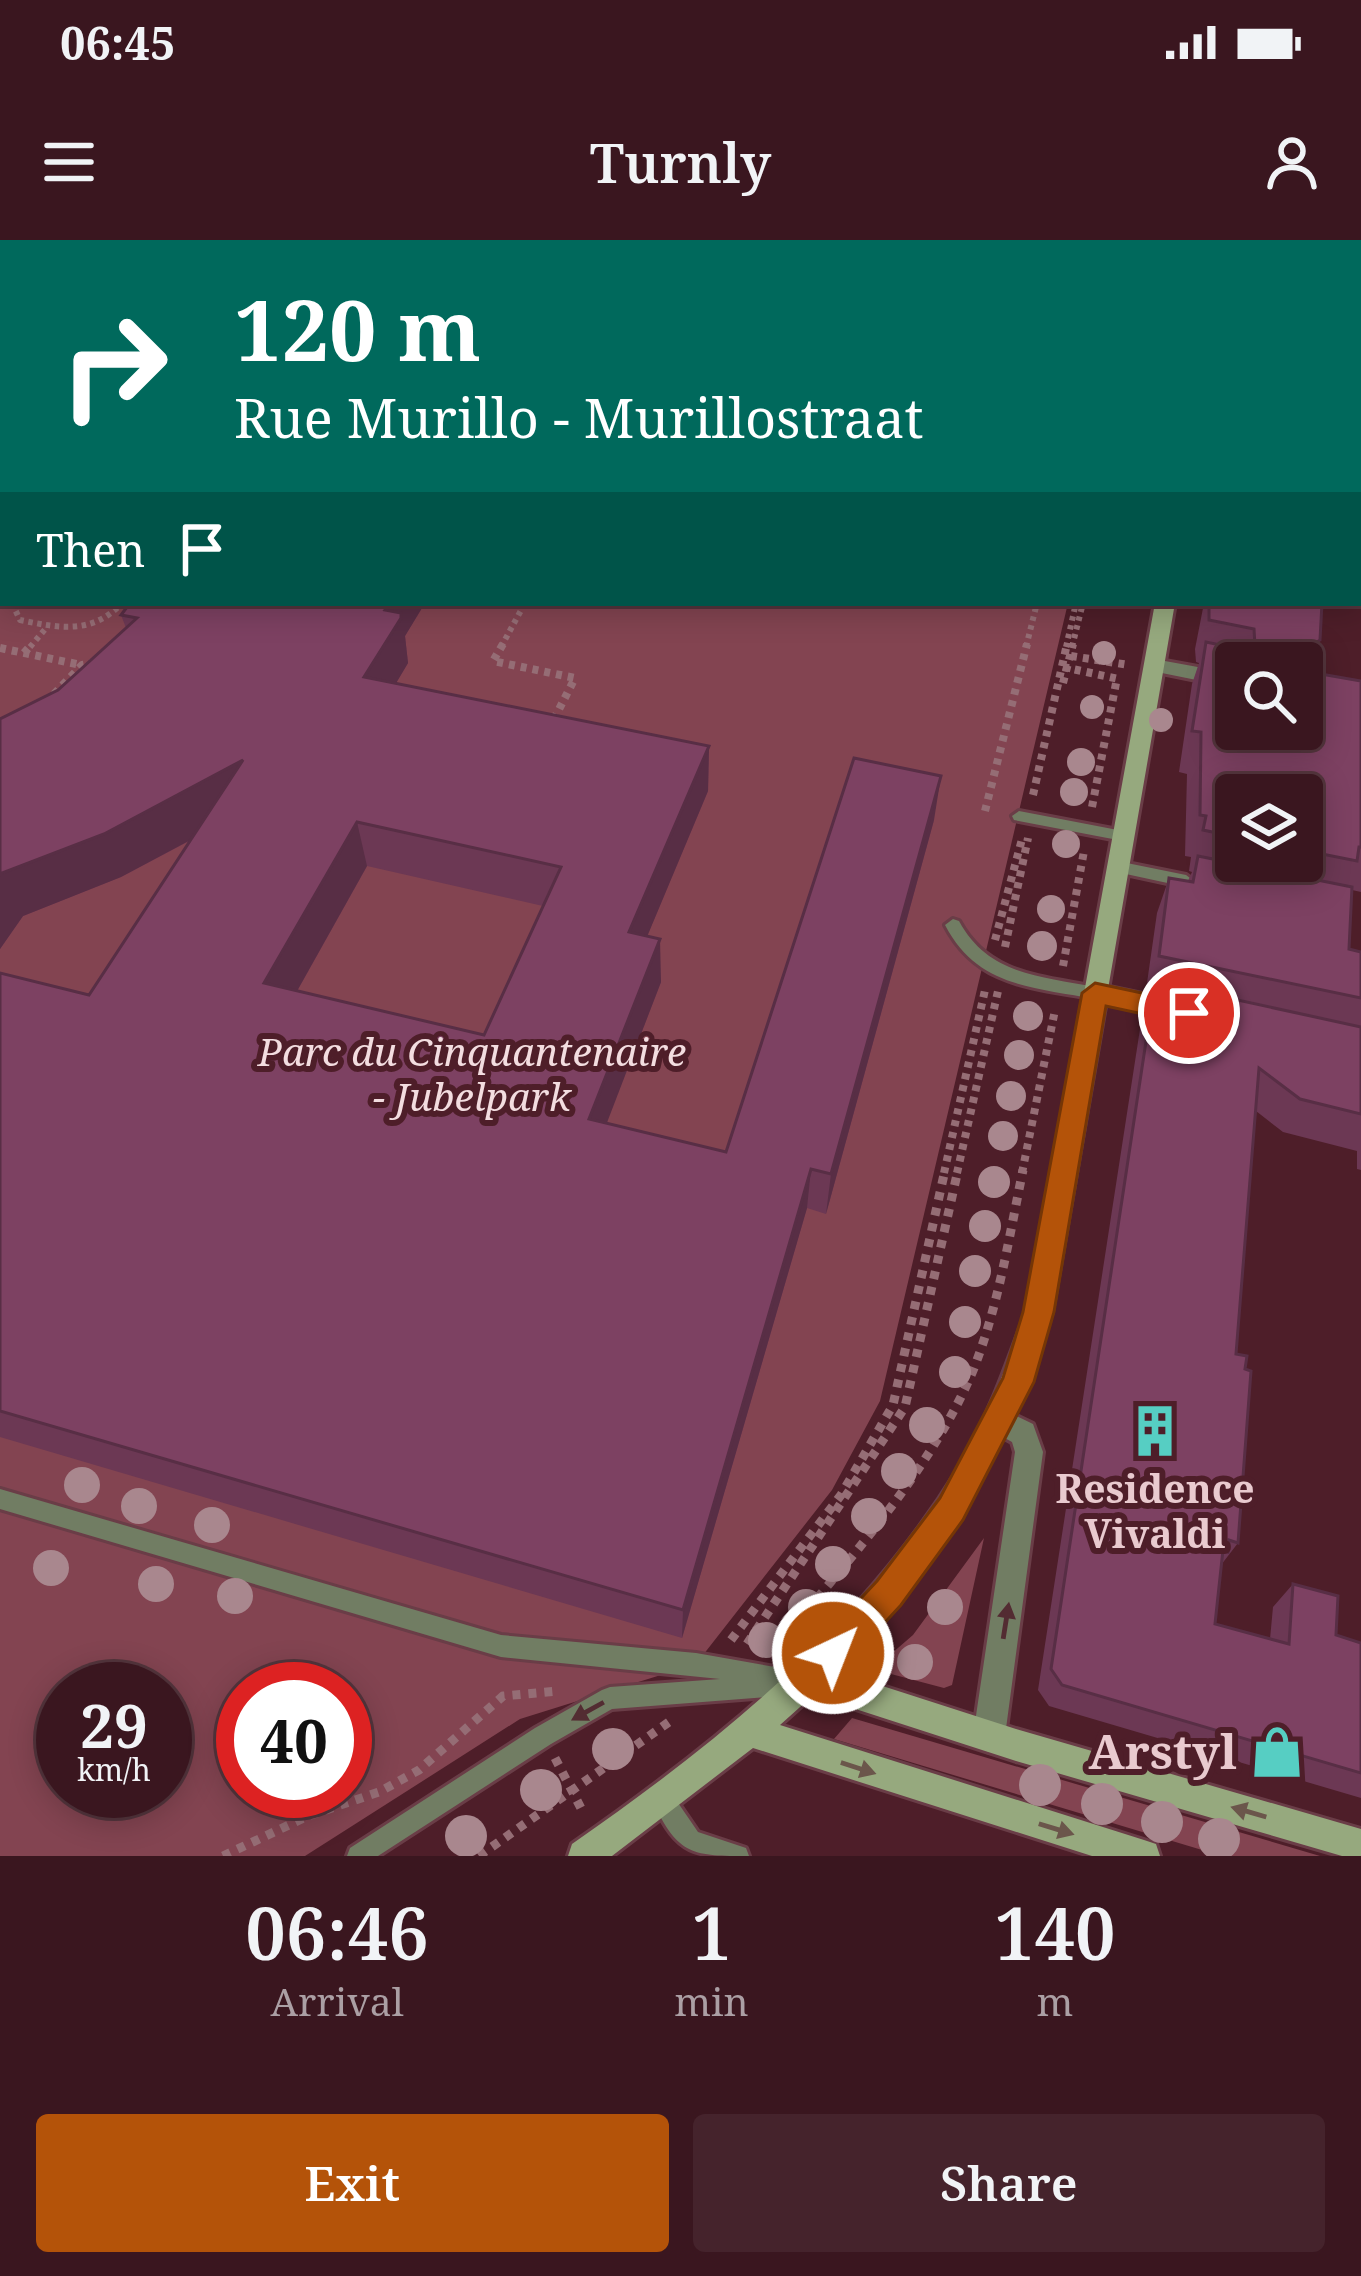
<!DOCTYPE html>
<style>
:root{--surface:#3a161f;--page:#45232c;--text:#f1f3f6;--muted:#ab9fa4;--line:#54353d;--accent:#b45309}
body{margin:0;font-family:"Noto Serif",serif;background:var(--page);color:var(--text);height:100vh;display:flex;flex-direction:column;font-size:45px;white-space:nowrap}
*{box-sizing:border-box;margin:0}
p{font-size:39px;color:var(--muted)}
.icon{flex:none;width:66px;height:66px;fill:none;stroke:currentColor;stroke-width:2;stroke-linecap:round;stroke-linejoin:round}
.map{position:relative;height:1616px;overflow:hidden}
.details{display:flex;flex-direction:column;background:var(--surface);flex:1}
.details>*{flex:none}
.top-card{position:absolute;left:0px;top:0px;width:1362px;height:366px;box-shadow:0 6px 30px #0003,0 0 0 3px var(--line);background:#00695c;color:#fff;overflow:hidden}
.tools{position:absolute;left:1215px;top:402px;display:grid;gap:24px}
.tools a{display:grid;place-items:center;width:108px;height:108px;border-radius:12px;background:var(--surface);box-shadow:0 6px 30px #0003,0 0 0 3px var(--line);font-size:60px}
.speed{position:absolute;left:36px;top:1422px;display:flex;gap:24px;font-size:60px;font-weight:700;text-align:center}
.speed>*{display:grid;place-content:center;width:156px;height:156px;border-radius:50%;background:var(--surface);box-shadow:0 6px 30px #0003,0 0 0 3px var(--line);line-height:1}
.speed small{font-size:30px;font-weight:400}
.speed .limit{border:18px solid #d22;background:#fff;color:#111}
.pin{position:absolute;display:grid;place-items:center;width:102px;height:102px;color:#fff;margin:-51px;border:6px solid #fff;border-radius:50%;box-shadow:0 3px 12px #0007}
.me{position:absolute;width:132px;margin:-66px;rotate:43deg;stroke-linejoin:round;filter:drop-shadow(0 0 9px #0008)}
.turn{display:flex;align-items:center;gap:42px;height:252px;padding:0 36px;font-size:54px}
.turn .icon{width:156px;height:156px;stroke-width:2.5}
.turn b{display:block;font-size:84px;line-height:102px}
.then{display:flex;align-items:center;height:114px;padding:0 36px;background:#0003;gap:24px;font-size:45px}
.eta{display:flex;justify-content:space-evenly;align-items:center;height:204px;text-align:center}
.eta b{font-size:72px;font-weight:600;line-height:84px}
.action{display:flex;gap:24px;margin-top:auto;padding:24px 36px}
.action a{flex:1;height:138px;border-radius:12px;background:var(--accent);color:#fff;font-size:48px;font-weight:600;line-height:138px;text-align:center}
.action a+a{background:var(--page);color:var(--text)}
.status{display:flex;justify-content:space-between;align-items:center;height:84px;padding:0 60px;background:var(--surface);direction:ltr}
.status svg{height:33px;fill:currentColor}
header{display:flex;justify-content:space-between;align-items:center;height:156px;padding:0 36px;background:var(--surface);font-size:54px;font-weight:600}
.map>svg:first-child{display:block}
</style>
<div class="status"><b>06:45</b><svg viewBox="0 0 49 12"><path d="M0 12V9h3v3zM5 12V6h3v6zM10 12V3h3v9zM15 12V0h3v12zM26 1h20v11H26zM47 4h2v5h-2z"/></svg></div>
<header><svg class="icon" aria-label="menu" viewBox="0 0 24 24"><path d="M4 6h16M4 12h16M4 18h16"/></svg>Turnly<svg class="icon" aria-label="person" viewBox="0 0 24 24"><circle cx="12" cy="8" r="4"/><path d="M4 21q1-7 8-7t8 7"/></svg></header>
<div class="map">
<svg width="1361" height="1616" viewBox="0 0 1361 1616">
<rect width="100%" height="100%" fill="#4e1e29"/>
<g fill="#834451" fill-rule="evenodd">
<path d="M0,0h172l-169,3v360h1065l-188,798 -48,89 -136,174 -176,55 -215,137h-305zM63,1449h102v102h-102zM243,1449h102v102h-102z"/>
<path d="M247,0h906l-909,3z"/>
<path d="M984,1298l-32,147 -8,3 -53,-14 -7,-14 29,-25z"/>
<path d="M852,1478l468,138h-98l-388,-117z"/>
</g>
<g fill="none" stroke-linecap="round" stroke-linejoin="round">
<g stroke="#6a3d47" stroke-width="6">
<g id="lane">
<rect x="0" y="106" width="3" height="6"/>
<rect x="0" y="150" width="3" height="9"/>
<path d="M3,296v10l-3,1v-10z"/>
<path d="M1019,571l104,20 7,5 -7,5 -109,-21 -2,-4z"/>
<path d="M1117,621l69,14 8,6 -8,6 -74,-16 -3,-4 3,-4z"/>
<path d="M953,679l6,2c29,54 81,55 136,66l8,6 -8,6c-62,-12 -118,-12 -150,-74z"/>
<path d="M0,1249l501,146 195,18 107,19 8,3 3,8 -3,8 -8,3 -16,-3 -8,5 -167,13 -61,35 -173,112h-31l3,-8 185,-120 67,-38 8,-3 110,-8 -219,-22 -501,-148z"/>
<path d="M664,1551l8,3 26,38 48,16 3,8c-55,0 -71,0 -96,-54l3,-8z"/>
</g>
</g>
<g stroke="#6a3d47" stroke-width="6">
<g id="street">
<path d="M466,0h16l-18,3z"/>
<path d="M622,0h16l-18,3z"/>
<path d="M714,0h16l-18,3z"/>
<path d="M1154,419l82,15v14l-89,-18 -3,-5z"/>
<path d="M1095,744l80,17 8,2 4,7 -4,7 -8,2 -88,-20 -4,-6 4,-6z"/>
<path d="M1000,1168l33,16 10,28 -38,284 -5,11 -11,5 -11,-5 -5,-11 42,-284 -3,-10 -22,-12 -4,-9 4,-9z"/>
</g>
</g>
<g stroke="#6a3d47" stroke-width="6">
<g id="secondary">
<path d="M1222,0h16l-17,3z"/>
<path d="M1155,363h20l-123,709c-50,147 -107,247 -216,359l180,58 345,100v27h-19l-326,-95 -179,-58 -28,-4 -29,26 364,115 12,4 4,12h-68l-339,-108 -141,108h-44l4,-12c148,-103 289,-217 385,-373 30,-50 49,-104 69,-159z"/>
</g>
</g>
<g stroke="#6a3d47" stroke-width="42">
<g id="highway">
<path d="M189,3l3,-3"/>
<path d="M228,3l3,-3"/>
</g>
</g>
<g stroke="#956d75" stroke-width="6" stroke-dasharray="4.5 4.5" stroke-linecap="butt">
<path d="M24,3l4,-3"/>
<path d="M12,363l8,17c39,8 72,15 102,-17"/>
<path d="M30,407l17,-20"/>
<path d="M501,407l24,-44"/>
<path d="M1026,407l11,-44"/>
<path d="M1066,407l10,-44"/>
<path d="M1072,407l11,-44"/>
</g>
<g stroke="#956d75" stroke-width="8" stroke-dasharray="6 6" stroke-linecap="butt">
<path d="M503,404l-10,17 82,17 -22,43"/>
<path d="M0,408l81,17"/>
<path d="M24,413l8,-9"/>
<path d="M1071,416l58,9"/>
<path d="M1063,427l56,12"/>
<path d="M1063,443l10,-39"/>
<path d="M54,454l28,-29 11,-2"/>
<path d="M1033,555l34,-151"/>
<path d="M1092,567l25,-129"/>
<path d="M985,571l42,-167"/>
<path d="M995,700l27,-101"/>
<path d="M1005,707l23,-109"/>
<path d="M1063,726l21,-115"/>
<path d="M944,933l41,-183"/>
<path d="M957,933l41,-182"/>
<path d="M1022,933l33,-163"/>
</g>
<g stroke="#956d75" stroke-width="9" stroke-dasharray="8 8" stroke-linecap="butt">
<path d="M731,1400l110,-145 52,-90 52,-235"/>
<path d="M747,1404l158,-237 53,-237"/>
<path d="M776,1407c69,-83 157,-178 198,-279 25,-64 35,-131 49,-198"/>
<path d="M555,1518l29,56"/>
<path d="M223,1616l85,-40 71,-24 40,-22 84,-74 55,-5"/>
<path d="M479,1616l190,-134"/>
</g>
<use href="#lane" fill="#717d63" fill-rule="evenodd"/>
<use href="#street" fill="#717d63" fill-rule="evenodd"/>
<use href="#secondary" fill="#96a97e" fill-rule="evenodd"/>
<use href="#highway" stroke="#cbe8a6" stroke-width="36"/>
</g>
<g fill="#a9878e">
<circle cx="1104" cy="413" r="12"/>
<circle cx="1092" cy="467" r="12"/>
<circle cx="1161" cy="480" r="12"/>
<circle cx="1081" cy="522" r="14"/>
<circle cx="1074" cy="552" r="14"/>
<circle cx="1066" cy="604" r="14"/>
<circle cx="1051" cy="669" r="14"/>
<circle cx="1042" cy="706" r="15"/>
<circle cx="1028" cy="776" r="15"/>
<circle cx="1019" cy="815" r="15"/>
<circle cx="1011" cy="856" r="15"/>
<circle cx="1003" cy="896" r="15"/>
<circle cx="994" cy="942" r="16"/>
<circle cx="985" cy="986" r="16"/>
<circle cx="975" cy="1031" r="16"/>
<circle cx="965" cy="1082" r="16"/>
<circle cx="955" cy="1132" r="16"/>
<circle cx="927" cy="1185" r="18"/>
<circle cx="899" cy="1231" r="18"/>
<circle cx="82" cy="1245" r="18"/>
<circle cx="139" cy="1266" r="18"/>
<circle cx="869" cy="1276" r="18"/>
<circle cx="212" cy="1285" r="18"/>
<circle cx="833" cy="1324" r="18"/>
<circle cx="51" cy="1328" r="18"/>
<circle cx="156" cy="1344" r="18"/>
<circle cx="235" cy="1356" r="18"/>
<circle cx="806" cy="1367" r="18"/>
<circle cx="945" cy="1367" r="18"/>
<circle cx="766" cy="1400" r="18"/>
<circle cx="915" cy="1422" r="18"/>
<circle cx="613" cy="1509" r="21"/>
<circle cx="1040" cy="1545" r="21"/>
<circle cx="541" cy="1550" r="21"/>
<circle cx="1102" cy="1564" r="21"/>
<circle cx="1162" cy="1582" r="21"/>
<circle cx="466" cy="1596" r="21"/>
<circle cx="1219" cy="1599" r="21"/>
</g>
<g fill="#6c3854" fill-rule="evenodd">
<path d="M130,363h295l-20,33 3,27 -12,20 313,63 -1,45 -61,145 14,46 -55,141 120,29 208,-332 -108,394 -19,-6 -125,430 -682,-201v-464l89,22 102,-155 -70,37 -98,39 -23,33v-230l58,-29 68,-62 -5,-13zM367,626l176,40 -59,129 -187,-44z"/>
<path d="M1204,363h118l-2,37 -6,13 1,20 46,8v211l-9,-2 -3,59 12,3v218l-4,-1v-18l-74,-19 -27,-21 -20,243 2,189 -17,22 -6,59 55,15 3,-32 20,-23 43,51 25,8v155l-312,-92 -11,-16 104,-674 9,-25 -5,-1 11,-77 12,-35 19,3 4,-9 -3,-1 2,-14 -6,-1 2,-82 -8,-2 13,-88 7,-21 -3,-1 -1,-13zM1236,555h66v66h-66z"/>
</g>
<g fill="#582e45">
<path d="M390,363h35l-20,33 3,27 -35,59 -9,-45 21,-67z"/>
<path d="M709,506l-1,45 -77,184 -2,-43z"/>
<path d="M243,520l13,45 -135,72 -98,39 -23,33v-74l2,-2z"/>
<path d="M941,536l-7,44 -108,394 5,-40z"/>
<path d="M357,582l10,44 -89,159 -14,-42z"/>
<path d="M660,699l1,43 -68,177 -4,-40z"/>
<path d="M811,929l-4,39 -125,430 1,-28z"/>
</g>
<g fill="#7d4162" stroke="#582e45" stroke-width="3" fill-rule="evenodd">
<path d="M1266,0h95v182l-2,20v-199h-94z"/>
<path d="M130,363h260l-5,7 16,3v5l-37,59 345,69 -80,186 31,7 -71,180 137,33 128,-394 87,18 -110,398 -20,-5 -128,441 -683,-199v-438l89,22 154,-235 -139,74 -102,39 -2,2v-156l58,-29 79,-72 -16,-3zM357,582l204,45 -77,168 -220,-52z"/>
<path d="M1209,363h113l-2,37 -6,4 1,29 46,8v166h-2l-2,14 -55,-11v-55h-66v42l-33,-7 3,-14 -6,-1 1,-83 -9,-1 14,-89 44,9 5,-5 -1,-17 -45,-9zM1236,423h66v66h-66z"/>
<path d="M1198,616l154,31 -3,62 12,3v46l-202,-42 10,-78 24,4z"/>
<path d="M1155,742l206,45v87l-61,-15 -41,-31 -23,286 11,2 -2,13 6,2 -13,172 -9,-3 -1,12 -5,-2 -8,74 74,20 4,-60 45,12 -2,39 25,8v130l-299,-88 -11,-16z"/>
</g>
<defs><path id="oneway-solid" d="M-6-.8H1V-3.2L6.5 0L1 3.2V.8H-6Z" transform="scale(3)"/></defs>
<g fill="#532c32">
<use href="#oneway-solid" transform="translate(1006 1381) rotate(-81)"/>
<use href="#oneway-solid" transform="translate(588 1471) rotate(151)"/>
</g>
<g fill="#6b564b">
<use href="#oneway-solid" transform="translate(858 1528) rotate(18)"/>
<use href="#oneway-solid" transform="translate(1249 1572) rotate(-164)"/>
<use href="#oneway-solid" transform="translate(1056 1589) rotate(17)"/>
</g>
<path fill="#b45309" stroke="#753606" stroke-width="3" d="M1095,743l94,20 13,10 -13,11 -83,-18 -52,306 -20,70 -71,138 -62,85 -56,61 -12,5 -12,-5 -5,-13 5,-12 56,-60 63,-83 63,-120 20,-66 59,-319z"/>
<defs>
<g id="building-bare" transform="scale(4.14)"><path d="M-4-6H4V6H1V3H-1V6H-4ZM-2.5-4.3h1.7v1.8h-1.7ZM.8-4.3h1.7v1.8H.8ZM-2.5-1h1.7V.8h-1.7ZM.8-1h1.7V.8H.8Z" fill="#56cec3" stroke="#4e1e29" stroke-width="2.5" paint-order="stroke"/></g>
<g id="shop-bare" transform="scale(4.14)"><path d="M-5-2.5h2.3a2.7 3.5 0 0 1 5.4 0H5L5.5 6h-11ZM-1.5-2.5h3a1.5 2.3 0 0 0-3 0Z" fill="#56cec3" stroke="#4e1e29" stroke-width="2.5" paint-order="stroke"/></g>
</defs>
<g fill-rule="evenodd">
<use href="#building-bare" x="1155" y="1191"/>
<use href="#shop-bare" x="1277" y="1512"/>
</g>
<g text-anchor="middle" stroke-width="12" stroke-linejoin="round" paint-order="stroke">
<g font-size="39" font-style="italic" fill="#f3dde0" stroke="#4e1e29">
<text x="472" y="826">Parc du Cinquantenaire<tspan x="472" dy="45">- Jubelpark</tspan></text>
</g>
<g font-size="39" font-weight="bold" fill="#e9cacf" stroke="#4e1e29">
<text x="1155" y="1263">Residence<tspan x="1155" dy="45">Vivaldi</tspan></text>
</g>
<g font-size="48" font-weight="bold" fill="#e9cacf" stroke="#4e1e29" text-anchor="end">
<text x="1237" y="1529">Arstyl</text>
</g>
</g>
</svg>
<div class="tools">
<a><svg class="icon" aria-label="search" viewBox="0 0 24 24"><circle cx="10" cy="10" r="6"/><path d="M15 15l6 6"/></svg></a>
<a><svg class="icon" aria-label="layers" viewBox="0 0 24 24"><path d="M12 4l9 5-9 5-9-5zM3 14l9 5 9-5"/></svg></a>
</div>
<div class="speed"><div>29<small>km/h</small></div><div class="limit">40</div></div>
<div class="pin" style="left:1189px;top:773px;background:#d93025"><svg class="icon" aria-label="arrive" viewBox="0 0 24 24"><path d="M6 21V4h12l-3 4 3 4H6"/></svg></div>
<svg class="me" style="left:833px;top:1413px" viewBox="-20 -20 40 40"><circle r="17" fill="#b45309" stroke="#fff" stroke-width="3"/><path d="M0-11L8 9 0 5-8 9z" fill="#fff"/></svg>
<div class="top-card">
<div class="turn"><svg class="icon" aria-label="right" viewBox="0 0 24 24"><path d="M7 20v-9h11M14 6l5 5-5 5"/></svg><div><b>120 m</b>Rue Murillo - Murillostraat</div></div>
<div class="then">Then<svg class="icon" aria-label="arrive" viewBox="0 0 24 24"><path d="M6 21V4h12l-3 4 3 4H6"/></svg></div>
</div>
</div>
<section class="details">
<div class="eta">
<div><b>06:46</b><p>Arrival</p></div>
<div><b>1</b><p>min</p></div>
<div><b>140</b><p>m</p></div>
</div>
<div class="action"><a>Exit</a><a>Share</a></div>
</section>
